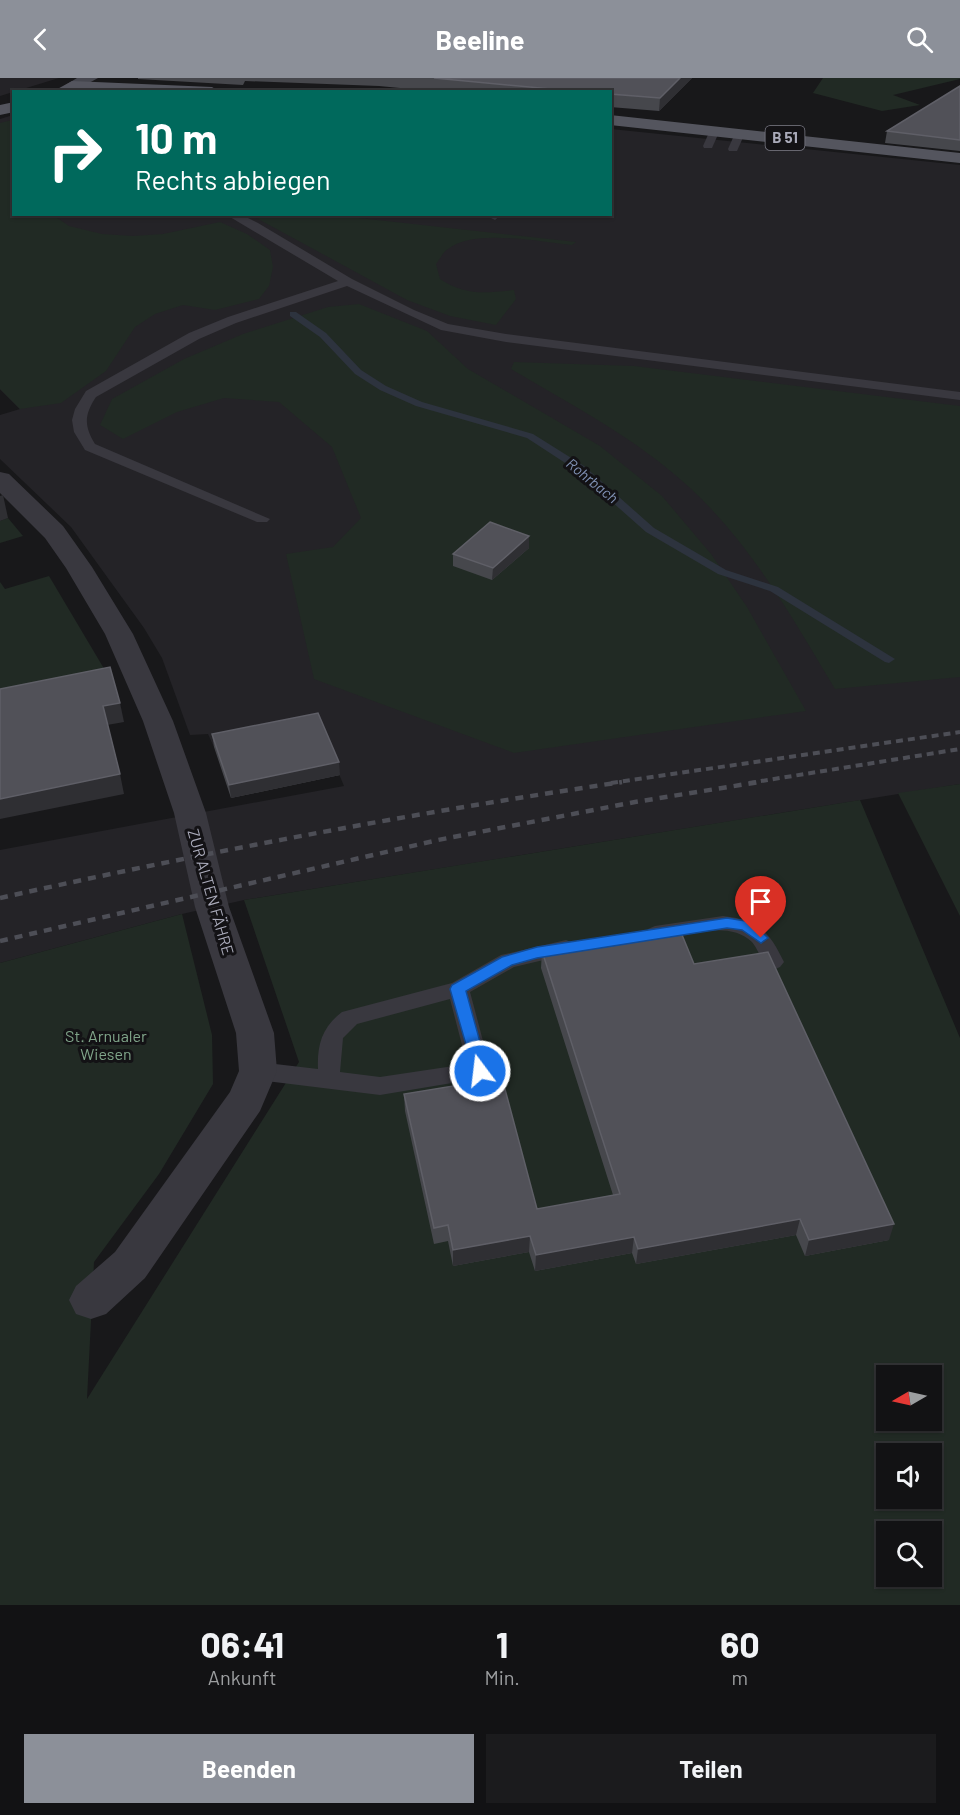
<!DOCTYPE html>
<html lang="de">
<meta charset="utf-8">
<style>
:root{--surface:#121214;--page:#1b1b1d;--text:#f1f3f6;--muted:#9c9ea0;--line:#313234;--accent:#8c9099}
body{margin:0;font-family:Barlow,sans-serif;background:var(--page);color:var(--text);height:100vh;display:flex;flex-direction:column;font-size:22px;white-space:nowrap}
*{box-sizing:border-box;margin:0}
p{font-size:20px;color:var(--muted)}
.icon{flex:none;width:33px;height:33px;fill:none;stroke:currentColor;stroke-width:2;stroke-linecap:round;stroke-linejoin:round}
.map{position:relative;height:1527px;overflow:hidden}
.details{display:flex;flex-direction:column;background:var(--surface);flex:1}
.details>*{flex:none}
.hud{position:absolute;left:12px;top:12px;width:600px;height:126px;border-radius:0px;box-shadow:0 2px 4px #0004,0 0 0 2px var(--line);background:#00695c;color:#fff;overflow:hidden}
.needle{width:39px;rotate:261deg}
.tools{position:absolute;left:876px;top:1287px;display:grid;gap:12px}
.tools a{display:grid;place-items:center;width:66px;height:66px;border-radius:0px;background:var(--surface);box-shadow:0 2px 4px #0004,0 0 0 2px var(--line);font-size:30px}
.pin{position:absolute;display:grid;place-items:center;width:51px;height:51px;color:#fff;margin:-62px -26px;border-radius:50% 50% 50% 0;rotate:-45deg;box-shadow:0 0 6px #0007}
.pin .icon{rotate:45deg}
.me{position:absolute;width:66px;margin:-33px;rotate:345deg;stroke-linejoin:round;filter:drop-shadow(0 0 4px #0008)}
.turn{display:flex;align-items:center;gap:21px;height:126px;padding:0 24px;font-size:27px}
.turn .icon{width:78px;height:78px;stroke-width:2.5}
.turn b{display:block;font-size:42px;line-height:51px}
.eta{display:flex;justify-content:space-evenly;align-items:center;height:102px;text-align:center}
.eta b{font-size:36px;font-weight:700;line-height:42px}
.primary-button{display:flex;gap:12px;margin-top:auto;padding:12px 24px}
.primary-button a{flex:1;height:69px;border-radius:0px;background:var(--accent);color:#fff;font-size:24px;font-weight:700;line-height:69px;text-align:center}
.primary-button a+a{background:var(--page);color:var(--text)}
header{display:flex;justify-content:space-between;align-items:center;height:78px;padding:0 24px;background:var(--accent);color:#fff;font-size:27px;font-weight:700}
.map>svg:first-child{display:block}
</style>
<header><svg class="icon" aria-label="back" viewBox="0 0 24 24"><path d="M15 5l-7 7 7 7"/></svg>Beeline<svg class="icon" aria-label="search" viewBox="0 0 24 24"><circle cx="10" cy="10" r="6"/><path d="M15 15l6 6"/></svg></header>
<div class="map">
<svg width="960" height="1527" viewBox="0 0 960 1527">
<rect width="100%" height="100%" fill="#18181a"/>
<g fill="#242327">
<path d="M0,0h59l-59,18z"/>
<path d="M13,37l1,99h596l1,-85 349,36v619l-716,116 -62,14 -182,49v-113l344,-64 -25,-60 -105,21 -6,-13 -18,1 -28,-77 -18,-30 -73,-101 -71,-68v-44l20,-6 -20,-20v-270z"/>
</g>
<g fill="#212a24" fill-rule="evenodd">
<path d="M823,0h137v1l-67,16 27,10 -38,6 -69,-18z"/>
<path d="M12,42l2,94 39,1 16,11 33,8 31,2 30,-2 57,-12 27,12 23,16 3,17 -4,19 -10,13 -44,11 -32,-5 -28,9 -20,13 -29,44 -45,32 -41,6 -20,-20v-266z"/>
<path d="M251,137h81l244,27 -4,3c-31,-3 -99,-17 -124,4 -5,3 -8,10 -12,15l4,15c26,17 44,14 74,11l2,9 -20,26 -46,-9 -43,-16z"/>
<path d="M359,226l68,27 41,38 132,77 62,50 49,58 36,53 59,104 -292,42 -200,-74 -28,-125 47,-7 28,-29 -29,-71 -53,-45 -55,-4 -47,14 -54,27 -23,-14 12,-26 72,-40 59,-25 85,-27z"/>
<path d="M514,284l120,4 326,40v271l-125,12c-42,-70 -84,-145 -146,-202 -52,-48 -117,-82 -178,-118z"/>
<path d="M8,440l15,18 -23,7v-22z"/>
<path d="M49,498l57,96 -106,21v-111l5,7z"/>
<path d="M960,706v132l-62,-123z"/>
<path d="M860,722l100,238v567h-960v-642l182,-49 30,121 1,49 -54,90 -65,88 -7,137 212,-337 -55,-162zM886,1298h46v44h-46zM886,1376h46v44h-46zM886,1454h46v44h-46z"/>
</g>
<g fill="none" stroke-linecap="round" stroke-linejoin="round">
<path fill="#2d333e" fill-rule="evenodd" d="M290,234h6l30,21 35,37 25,16 36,16 111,32 51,32 70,62 72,42 52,17 117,72 -6,4 -4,-1 -115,-71 -52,-17 -72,-42 -70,-62 -49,-32 -111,-32 -36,-16 -25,-16 -35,-37 -30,-21z"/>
<g fill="#39383f" fill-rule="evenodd">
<path d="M711,50l9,2 -8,18h-8l-1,-2z"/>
<path d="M736,53l9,2 -8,18h-8l-1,-2z"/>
<path d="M225,136h15l18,9 94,56 62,31 34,14 58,10 454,58v8l-454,-58 -65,-12 -94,-44 -111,37 -37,16 -103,58c-12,18 -12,29 -1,47l175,75 -3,3h-10l-172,-72 -11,-18 -2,-12 3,-11 11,-18 103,-58 39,-16 110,-36z"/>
<path d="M491,136h11l-7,6 -6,-3z"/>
<path d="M723,838c36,4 46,15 61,46l-4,5 -7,3 -7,-3c-5,-7 -8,-18 -14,-25 -24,-23 -68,-6 -97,0l-7,-3 -3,-5 3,-5 7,-3z"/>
<path d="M566,862l7,3 3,5 -3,5 -59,14 -44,25 21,79 -3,6 -108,18 -122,-15 -8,-3 -3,-6 3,-6 8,-3 60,7c-1,-24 4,-42 24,-57l110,-29 49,-28zM450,921l17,65 -87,13 -40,-5 3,-34 14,-14z"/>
</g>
<path fill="#39383f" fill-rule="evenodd" d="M0,394l9,2 54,52 29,41 41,67 40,87 33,92 23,94 45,126 3,38 -17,40 -115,167 -39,36 -15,5 -15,-5 -7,-14 7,-14 39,-34 115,-160 9,-21 -3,-38 -41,-126 -21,-94 -31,-92 -38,-87 -39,-66 -21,-30 -45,-45z"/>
<path fill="#46474f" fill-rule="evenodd" d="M77,0h21l-20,11h-12l-2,-3z"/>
<g fill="#54555e" fill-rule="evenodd">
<path d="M72,3l140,6 8,5h-168z"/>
<path d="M14,24v10l-14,3v-10z"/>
<path d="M610,37l350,38v10l-350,-38z"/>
</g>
<g stroke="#4d4e56" stroke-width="4" stroke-dasharray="7 5" stroke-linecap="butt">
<path d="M611,705l349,-51"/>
<path d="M749,705l211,-34"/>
</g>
<g stroke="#4d4e56" stroke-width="4.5" stroke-dasharray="8 7" stroke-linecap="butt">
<path d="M0,820c206,-46 413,-85 622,-116"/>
<path d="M0,863l438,-101 197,-38 124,-20"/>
</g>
</g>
<g fill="#46474c">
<path d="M138,0h554l-33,33 -49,-4v-15h-168l-63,-6 -134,-5 -2,4 -105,-6z"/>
<path d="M960,8v65l-75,-8 2,-12z"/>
<path d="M529,470l-37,32 -39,-14v-12z"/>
<path d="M212,656l128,41 -109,23 -17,-51z"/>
<path d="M542,873l152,13 195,276 -84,16 -9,-21 -160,29 -4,-11 -97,18 -6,-19 -76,14 -5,-25 -14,3 -29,-133 -1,-17 133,115 76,-14 -72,-227z"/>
</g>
<g fill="#2f2f33">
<path d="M680,0h12l-33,33 1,-13z"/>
<path d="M3,417l5,23 -8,3v-25z"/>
<path d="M529,458v12l-37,32 1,-12z"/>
<path d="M120,625l4,19 -17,3 -4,-19z"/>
<path d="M339,684l1,13 -109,23 -2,-13z"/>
<path d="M120,696l4,20 -124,25v-20z"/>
<path d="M800,1141l-4,16 -160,29 2,-15z"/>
<path d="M894,1146l-5,16 -84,16 4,-16z"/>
<path d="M530,1158l-1,16 -76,14v-16z"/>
<path d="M634,1159l-2,16 -97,18 1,-16z"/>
</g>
<g fill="#515158" stroke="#5f5f67" stroke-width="1.5">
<path d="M434,0h246l-20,20 -50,-4v-2h-27z"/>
<path d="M960,8v54l-73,-9z"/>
<path d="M490,444l39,14 -36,32 -40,-14z"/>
<path d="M110,589l10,36 -17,3 17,68 -120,25v-110z"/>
<path d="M318,635l21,49 -110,23 -17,-51z"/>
<path d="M680,852l14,34 74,-12 126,272 -85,16 -9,-21 -162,30 -4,-12 -98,18 -6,-19 -77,14 -5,-25 -14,3 -30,-134 98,-16 35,131 83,-15 -78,-243z"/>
</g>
<path fill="#1a73e8" stroke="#114b97" stroke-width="1.5" d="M727,840l25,4 16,16 -7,5 -19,-13 -15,-2 -190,30 -25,7 -46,26 22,80 -2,5h-11l-25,-87 2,-4 50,-28 35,-10z"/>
<g text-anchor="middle" stroke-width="6" stroke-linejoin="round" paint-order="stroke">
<rect fill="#131215" stroke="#7d7d88" stroke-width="1.5" x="765.5" y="48" width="39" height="24" rx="4.5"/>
<g font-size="15" font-weight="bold" fill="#aaabba">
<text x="785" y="65">B 51</text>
</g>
<g font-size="15" font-style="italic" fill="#8092b5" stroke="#131215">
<text transform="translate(592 403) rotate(39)" y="5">Rohrbach</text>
</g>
<g font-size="16" fill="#aaabba" stroke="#131215">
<text transform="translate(211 814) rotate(74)" y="6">ZUR ALTEN FÄHRE</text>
</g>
<g font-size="16" fill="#80a58a" stroke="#131215">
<text x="106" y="964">St. Arnualer<tspan x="106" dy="18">Wiesen</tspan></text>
</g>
</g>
</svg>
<div class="tools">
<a><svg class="needle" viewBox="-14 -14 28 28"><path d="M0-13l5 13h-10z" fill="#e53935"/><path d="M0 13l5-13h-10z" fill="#9c9ea0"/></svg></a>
<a><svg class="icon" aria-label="sound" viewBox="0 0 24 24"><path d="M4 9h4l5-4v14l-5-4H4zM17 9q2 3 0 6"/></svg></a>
<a><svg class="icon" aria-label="search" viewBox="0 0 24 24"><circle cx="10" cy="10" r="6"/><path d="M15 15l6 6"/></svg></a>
</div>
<div class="pin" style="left:761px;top:860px;background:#d93025"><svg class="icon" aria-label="arrive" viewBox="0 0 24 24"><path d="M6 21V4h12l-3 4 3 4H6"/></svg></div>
<svg class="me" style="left:480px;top:993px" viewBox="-20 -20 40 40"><circle r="17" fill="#1a73e8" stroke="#fff" stroke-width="3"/><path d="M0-11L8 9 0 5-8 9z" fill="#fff"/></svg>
<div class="hud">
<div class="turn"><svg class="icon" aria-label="right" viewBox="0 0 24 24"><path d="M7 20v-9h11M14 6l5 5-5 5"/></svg><div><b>10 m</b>Rechts abbiegen</div></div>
</div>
</div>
<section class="details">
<div class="eta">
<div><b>06:41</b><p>Ankunft</p></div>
<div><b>1</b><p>Min.</p></div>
<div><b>60</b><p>m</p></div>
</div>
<div class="primary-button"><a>Beenden</a><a>Teilen</a></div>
</section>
